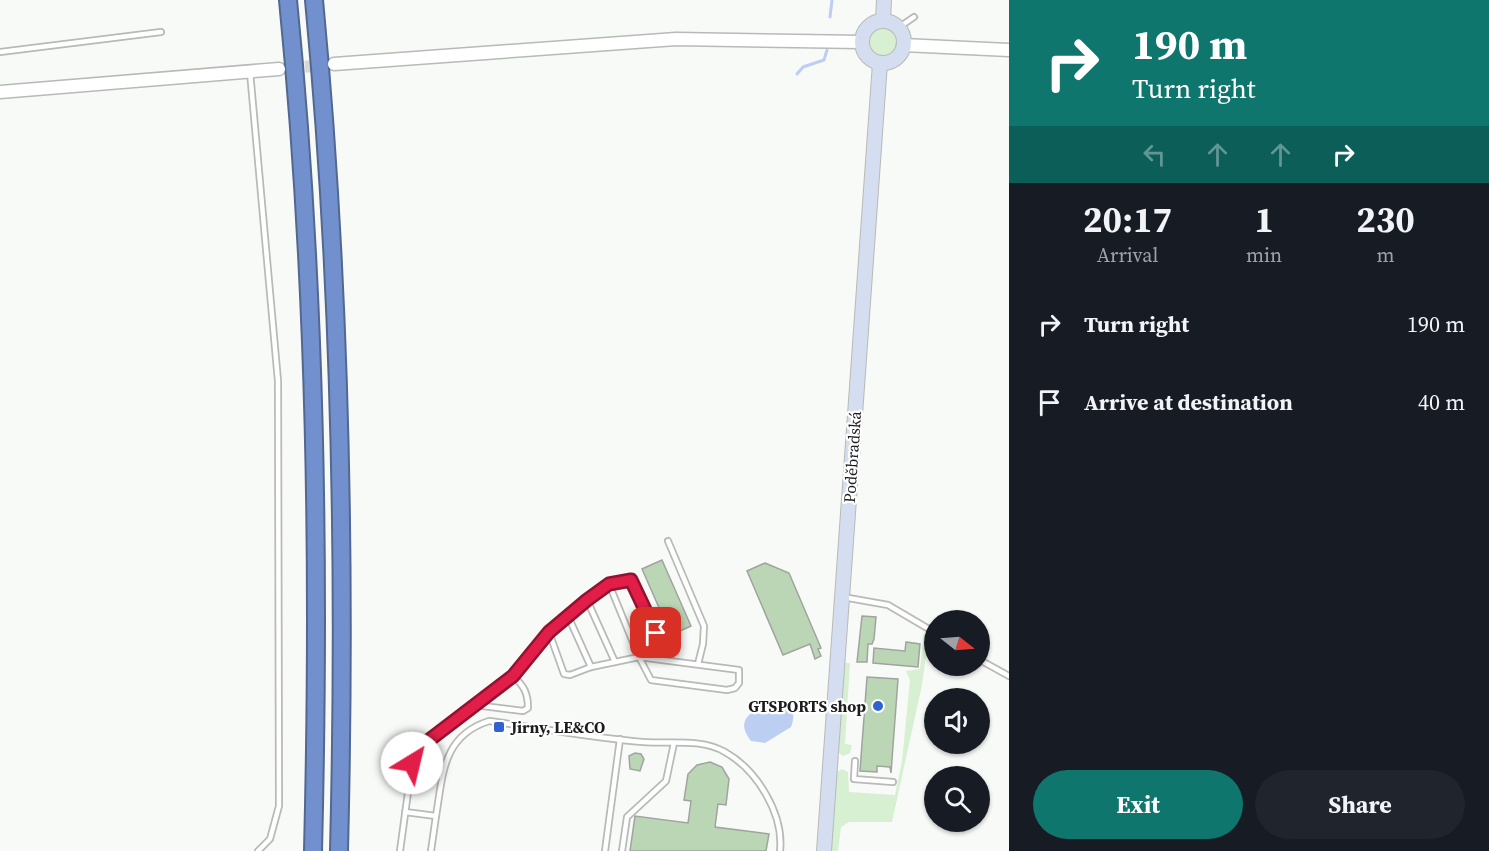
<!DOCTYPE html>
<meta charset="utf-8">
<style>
:root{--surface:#171b24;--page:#20242c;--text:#f1f3f6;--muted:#9ea1a6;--accent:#0f766e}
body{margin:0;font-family:"Source Serif 4",serif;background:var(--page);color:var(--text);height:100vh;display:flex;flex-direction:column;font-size:22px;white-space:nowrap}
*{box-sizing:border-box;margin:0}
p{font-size:20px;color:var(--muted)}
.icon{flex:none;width:33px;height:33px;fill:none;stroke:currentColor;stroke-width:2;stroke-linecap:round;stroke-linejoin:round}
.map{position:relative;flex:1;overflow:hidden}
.sheet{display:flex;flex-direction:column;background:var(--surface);width:480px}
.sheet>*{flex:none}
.guide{background:#0f766e;color:#fff;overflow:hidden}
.needle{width:39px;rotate:107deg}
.tools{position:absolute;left:924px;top:610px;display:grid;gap:12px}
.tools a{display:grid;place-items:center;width:66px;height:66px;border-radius:50%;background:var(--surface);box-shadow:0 2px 4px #0004;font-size:30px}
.pin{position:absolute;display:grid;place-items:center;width:51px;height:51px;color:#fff;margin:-26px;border-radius:12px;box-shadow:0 3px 9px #0006}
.me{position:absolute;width:66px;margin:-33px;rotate:36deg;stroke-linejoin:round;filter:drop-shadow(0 0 4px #0008)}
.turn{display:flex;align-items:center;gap:21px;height:126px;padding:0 24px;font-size:27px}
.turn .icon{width:78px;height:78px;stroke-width:2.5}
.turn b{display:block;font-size:42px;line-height:51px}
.lanes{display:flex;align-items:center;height:57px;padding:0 24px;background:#0003;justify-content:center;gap:30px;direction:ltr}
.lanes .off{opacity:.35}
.eta{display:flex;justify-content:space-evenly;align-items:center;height:102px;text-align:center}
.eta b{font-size:36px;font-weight:700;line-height:42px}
.primary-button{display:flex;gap:12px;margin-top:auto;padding:12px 24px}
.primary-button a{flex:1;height:69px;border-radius:36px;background:var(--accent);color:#fff;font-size:24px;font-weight:700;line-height:69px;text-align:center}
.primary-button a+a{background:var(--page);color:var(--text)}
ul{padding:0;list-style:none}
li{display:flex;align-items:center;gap:18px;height:78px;padding:0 24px}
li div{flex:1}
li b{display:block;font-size:22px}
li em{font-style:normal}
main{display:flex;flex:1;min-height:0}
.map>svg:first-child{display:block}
</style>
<main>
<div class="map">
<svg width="1009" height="851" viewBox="0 0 1009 851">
<rect width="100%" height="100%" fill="#f8faf8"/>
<g fill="#d7f0d2">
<circle cx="883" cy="43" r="15"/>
<path d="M924,633l4,9 -6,43 -30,137h-43l-8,5 -3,24h-8l5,-78 7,-4 6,3 1,20 46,3 7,-34 8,-81 -4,-9 14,-2z"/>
<path d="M843,663h7l-5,81 7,1 -2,8 -7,3 -6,-5z"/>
</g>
<path fill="#bccff2" d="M779,703c14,1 17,11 12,24l-26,16 -14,-2c-20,-26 8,-33 28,-38z"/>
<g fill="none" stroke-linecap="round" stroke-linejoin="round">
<g stroke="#bccff2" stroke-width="3">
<path d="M830,17l2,-17"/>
<path d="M797,74l6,-7 21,-7 3,-10"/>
</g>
</g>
<g fill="#bbd6b5" stroke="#a1a3a1" stroke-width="1.5">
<path d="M662,560l29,66 -20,9 -29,-66z"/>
<path d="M765,563l24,10 32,75 -3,1 3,7 -6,3 -5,-15 -27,11 -36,-84z"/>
<path d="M862,616l14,1 -2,22 -2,5h-4l-1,18h-10z"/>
<path d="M906,642l14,2 -2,23 -45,-4 1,-15 31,3z"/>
<path d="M867,677l31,2 -7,94 -1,-6 -13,-1v6l-17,-1z"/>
<path d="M635,753l6,1 3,5 -4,12 -10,-2 -1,-13z"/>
<path d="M710,762l12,5 7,12 -3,26 -8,-1 -3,23 54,7 -3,17h-136l5,-35 53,7 3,-22 -7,-1 4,-26 9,-9z"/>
</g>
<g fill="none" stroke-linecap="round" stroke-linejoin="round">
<path stroke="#d7d9d7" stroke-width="12" stroke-dasharray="12 6" stroke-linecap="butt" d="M287,68l40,-3"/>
<g stroke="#b8bab7" stroke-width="8">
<g id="service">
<path d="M898,28l16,-11"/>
<path d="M0,52l161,-20"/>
<path d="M250,72l28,309 1,425 -9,33 -12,12"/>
<path d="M668,541l36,85 -1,18 -5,20"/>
<path d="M609,584l22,-4 25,53 -2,7 -18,9"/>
<path d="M843,597l45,8 46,27"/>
<path d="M587,600l-38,32 15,42 6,1 21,-8 48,-10 100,13v13l-4,5 -8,2 -76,-10 -12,-23 -30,-73 -22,16 28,62"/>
<path d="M568,616l23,51"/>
<path d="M980,660l29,16"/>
<path d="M475,705l48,6 5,-3c0,-15 -4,-22 -15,-32"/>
<path d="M855,761l-1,18 39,3"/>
<path d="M405,812l31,4 -5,35"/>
<path d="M436,816c7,-41 6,-80 53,-95 51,7 103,17 154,21 26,2 58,-4 82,10 32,18 59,62 55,99"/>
<path d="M400,851l12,-88 5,-12 96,-75 36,-44"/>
<path d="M605,851l15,-112"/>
<path d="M622,851l5,-34 39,-36 8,-38"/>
</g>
</g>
<g stroke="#b8bab7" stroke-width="15">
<g id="tertiary">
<path d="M903,45l106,5"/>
<path d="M334,64l342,-25 186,3"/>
<path d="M0,92l279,-23"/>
</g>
</g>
<g stroke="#b8bab7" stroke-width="16">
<g id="secondary">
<path d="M883,21l1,-21"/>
<circle cx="883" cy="42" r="21"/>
<path d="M824,851l56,-788"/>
</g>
</g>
<g stroke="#53688f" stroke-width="20">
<g id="motorway">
<path d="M288,0c28,283 32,567 25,851"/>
<path d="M314,0c27,283 32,567 25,851"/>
</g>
</g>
<use href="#service" stroke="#fff" stroke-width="4.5"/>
<use href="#tertiary" stroke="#fff" stroke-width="12"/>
<use href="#secondary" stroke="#d4def0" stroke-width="14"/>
<use href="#motorway" stroke="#7190cd" stroke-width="16"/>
</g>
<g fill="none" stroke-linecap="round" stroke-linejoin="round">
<g stroke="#92132f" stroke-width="15">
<path id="route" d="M412,763l5,-12 7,-7 89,-68 36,-44 38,-32 22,-16 22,-4 25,53"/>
</g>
<use href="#route" stroke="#e11d48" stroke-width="10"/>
</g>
<g fill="#2e63d1" stroke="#fff" stroke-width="2">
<circle cx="878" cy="706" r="6"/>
<rect x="493" y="721" width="12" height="12" rx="3"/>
</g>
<g text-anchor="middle" stroke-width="4.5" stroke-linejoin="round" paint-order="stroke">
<g font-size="16" fill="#1c1d1c" stroke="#fff">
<text transform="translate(852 457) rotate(-86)" y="6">Poděbradská</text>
</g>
<g font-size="16" font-weight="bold" fill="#1c1d1c" stroke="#fff" text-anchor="end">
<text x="866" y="712">GTSPORTS shop</text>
<text x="511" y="733" text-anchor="start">Jirny, LE&amp;CO</text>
</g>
</g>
</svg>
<div class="tools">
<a><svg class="needle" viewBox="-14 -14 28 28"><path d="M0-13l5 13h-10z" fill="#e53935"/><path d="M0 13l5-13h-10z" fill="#9ea1a6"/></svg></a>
<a><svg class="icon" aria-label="sound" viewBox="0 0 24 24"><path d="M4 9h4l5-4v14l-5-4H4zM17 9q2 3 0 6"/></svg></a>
<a><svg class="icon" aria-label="search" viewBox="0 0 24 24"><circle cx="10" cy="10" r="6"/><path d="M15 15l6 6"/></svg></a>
</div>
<div class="pin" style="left:656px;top:633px;background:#d93025"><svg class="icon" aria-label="arrive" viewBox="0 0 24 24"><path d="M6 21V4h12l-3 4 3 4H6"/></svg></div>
<svg class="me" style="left:412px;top:763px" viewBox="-20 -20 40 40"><circle r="19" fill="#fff"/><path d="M0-13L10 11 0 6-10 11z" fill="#e11d48"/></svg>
</div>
<section class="sheet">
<div class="guide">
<div class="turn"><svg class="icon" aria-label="right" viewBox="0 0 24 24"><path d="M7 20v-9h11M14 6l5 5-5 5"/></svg><div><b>190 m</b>Turn right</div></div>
<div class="lanes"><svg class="icon off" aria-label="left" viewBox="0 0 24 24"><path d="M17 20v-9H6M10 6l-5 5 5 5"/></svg><svg class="icon off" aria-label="ahead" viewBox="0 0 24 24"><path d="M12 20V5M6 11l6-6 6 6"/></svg><svg class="icon off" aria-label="ahead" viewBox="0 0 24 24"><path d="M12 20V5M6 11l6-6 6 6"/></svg><svg class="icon" aria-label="right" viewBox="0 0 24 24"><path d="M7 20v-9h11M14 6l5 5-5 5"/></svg></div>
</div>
<div class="eta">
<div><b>20:17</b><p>Arrival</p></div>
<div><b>1</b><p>min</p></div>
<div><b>230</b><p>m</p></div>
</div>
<ul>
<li><svg class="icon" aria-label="right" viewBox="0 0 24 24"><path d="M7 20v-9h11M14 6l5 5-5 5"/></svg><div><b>Turn right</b></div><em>190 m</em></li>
<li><svg class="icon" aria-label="arrive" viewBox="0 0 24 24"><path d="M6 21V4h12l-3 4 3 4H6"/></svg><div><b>Arrive at destination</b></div><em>40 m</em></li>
</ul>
<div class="primary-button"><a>Exit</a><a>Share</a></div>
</section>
</main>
